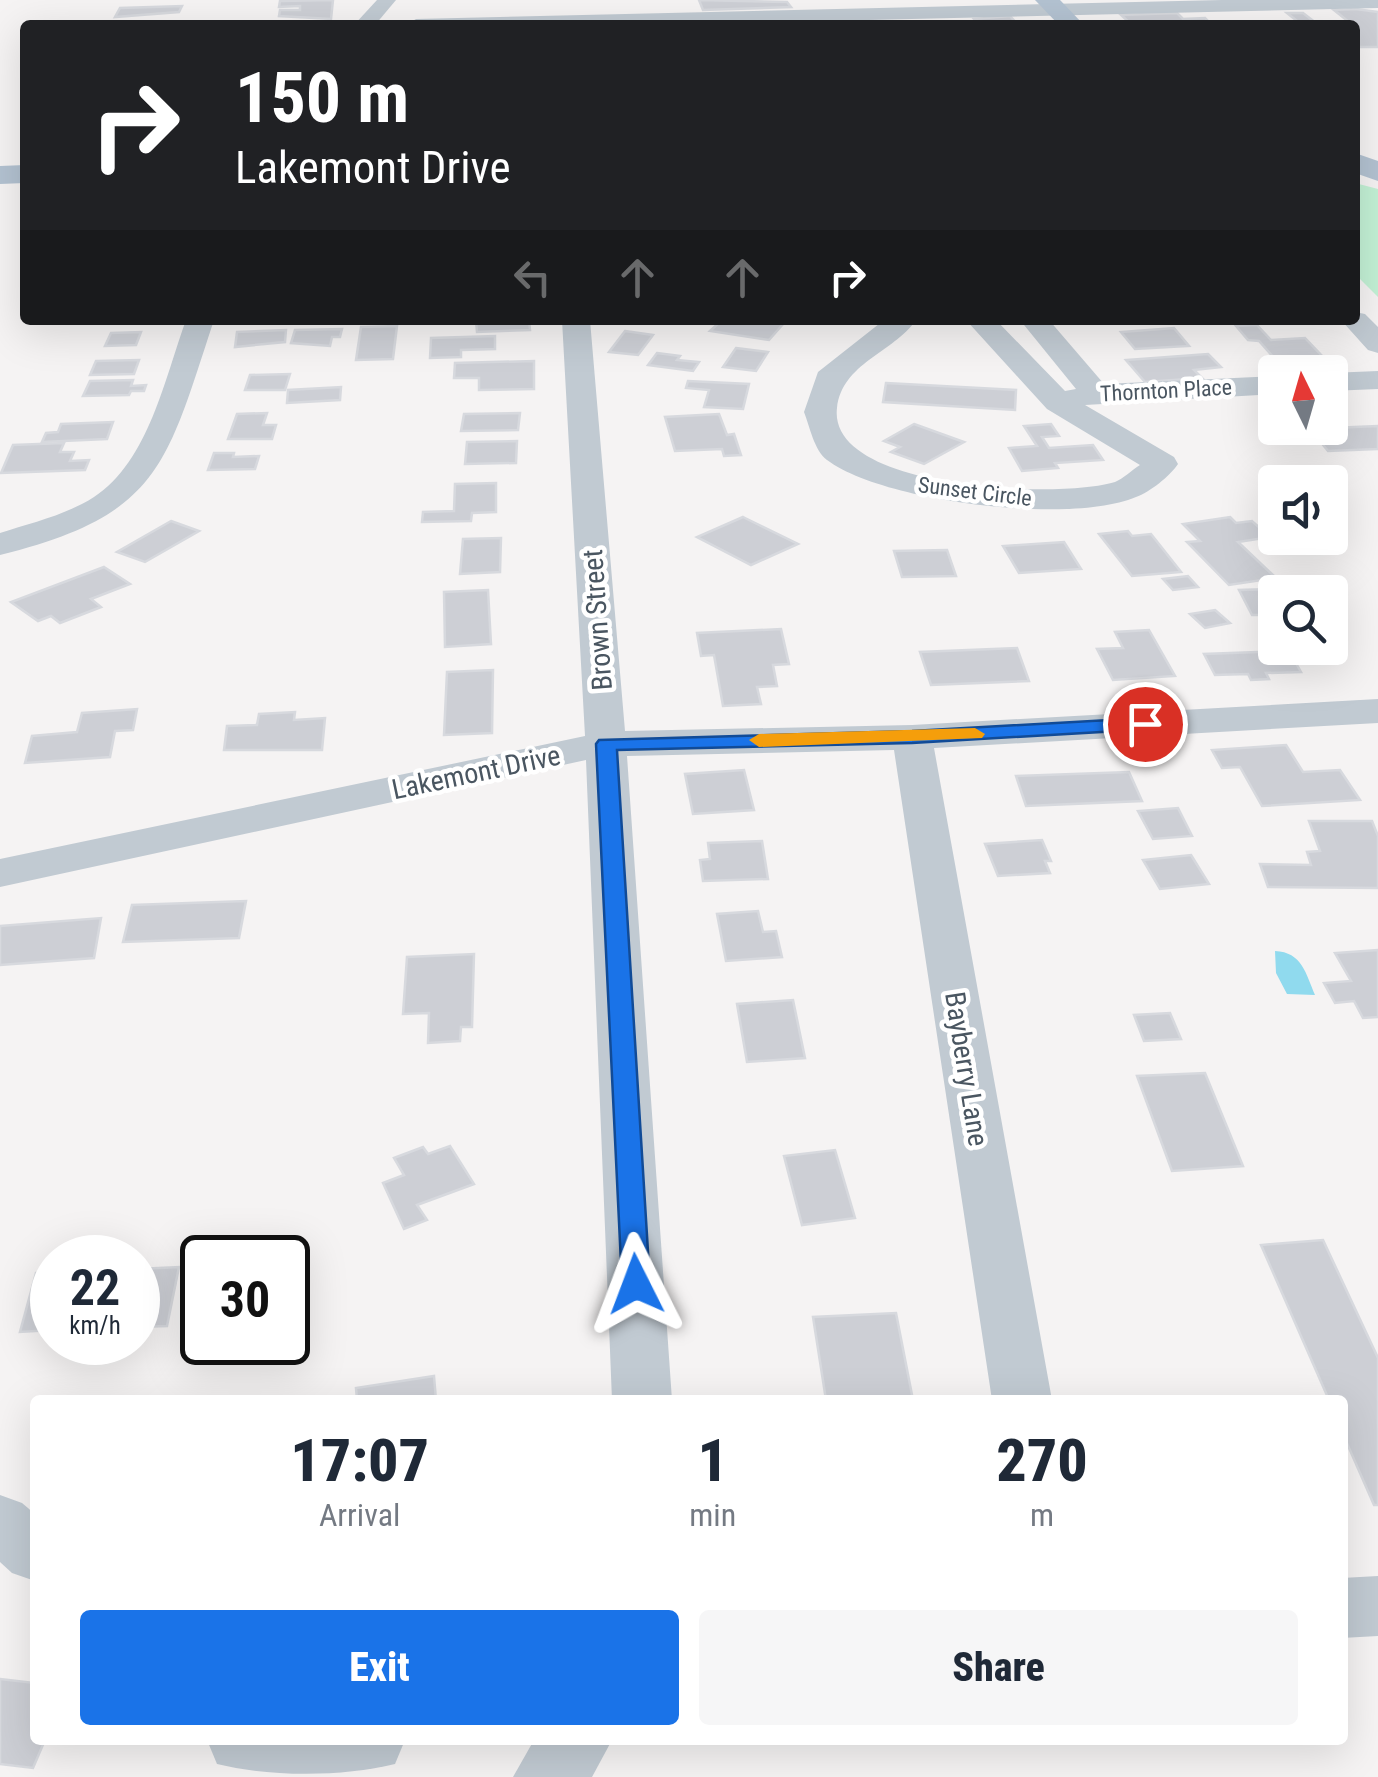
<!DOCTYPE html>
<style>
:root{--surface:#fff;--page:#f6f6f7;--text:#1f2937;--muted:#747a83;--accent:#1a73e8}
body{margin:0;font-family:"Roboto Condensed",sans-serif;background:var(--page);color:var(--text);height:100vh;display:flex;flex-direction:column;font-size:38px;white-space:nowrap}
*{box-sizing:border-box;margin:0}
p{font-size:32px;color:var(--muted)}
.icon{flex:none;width:55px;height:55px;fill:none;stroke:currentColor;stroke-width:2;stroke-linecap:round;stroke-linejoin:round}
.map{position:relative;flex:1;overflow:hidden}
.drawer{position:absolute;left:30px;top:1395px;width:1318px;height:350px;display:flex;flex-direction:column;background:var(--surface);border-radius:10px;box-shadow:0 10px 40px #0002}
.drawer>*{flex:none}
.top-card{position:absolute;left:20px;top:20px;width:1340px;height:305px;border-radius:10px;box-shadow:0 10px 40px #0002;background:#202124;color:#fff;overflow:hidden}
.needle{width:65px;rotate:355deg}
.controls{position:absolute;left:1258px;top:355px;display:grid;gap:20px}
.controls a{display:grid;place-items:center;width:90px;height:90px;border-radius:10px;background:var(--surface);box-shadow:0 10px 40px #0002;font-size:50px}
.speed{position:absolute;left:30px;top:1235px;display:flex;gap:20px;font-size:50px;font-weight:700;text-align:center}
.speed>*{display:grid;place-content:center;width:130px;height:130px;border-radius:50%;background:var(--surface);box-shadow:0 10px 40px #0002;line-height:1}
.speed small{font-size:25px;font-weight:400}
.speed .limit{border:5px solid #111;border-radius:15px;background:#fff;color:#111}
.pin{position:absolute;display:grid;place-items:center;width:85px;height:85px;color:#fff;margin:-42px;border:5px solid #fff;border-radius:50%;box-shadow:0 2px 10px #0007}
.me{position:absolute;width:110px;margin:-55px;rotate:357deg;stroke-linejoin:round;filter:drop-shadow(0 0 8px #0008)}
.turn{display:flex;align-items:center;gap:35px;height:210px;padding:0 50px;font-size:45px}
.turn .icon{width:130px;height:130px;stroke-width:2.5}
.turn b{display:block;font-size:70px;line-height:85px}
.lanes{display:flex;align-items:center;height:95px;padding:0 50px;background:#0003;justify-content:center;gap:50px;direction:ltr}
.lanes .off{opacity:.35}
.eta{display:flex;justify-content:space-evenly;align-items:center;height:170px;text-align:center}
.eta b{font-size:60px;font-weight:800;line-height:70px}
.cta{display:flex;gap:20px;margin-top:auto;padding:20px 50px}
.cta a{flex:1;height:115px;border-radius:10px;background:var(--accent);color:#fff;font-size:40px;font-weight:800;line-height:115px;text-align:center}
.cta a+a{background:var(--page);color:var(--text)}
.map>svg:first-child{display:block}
</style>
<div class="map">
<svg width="1378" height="1777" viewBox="0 0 1378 1777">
<rect width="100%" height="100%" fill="#f5f3f3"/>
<path fill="#c3f1d5" d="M1355,183l23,6v108l-23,-23z"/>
<path fill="#90daee" d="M1275,951c27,1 31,23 40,44l-28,-1 -11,-21z"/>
<g fill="#cdcfd5" stroke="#d7d9de" stroke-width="2.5">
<path d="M333,0l-2,19 -52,-3 1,-6h20v-4l-21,1 1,-6z"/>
<path d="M699,0l88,2 4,5 -88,3z"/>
<path d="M182,6l-3,6 -64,5 5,-9z"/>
<path d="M1356,9l22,3v35h-23v-22h-132l74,-4 -10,-8h16l13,10 33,-1 -15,-12z"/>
<path d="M1177,13l6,6 22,-1 5,5 -78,2 -11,-10z"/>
<path d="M1010,16l8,9h-39l-5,-6z"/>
<path d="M476,320h53l1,10 -53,2z"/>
<path d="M722,320l36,3 4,-3 22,3 -15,17 -59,-9z"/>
<path d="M1257,325l14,15 34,-2 18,19 -47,3 -17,-19 -11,-1 -12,-14z"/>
<path d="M397,326l-4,33 -37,1 5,-33z"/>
<path d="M1174,328l15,18 -54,3 -14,-17z"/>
<path d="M342,329l-2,8h-8l-2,9 -39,-3 4,-13z"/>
<path d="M286,330l-1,12 -50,5 2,-15z"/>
<path d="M625,331l28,4 -15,20 -29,-3z"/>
<path d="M141,332l-5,13 -31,1 6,-13z"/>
<path d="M495,336v13l-34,1v7l-31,1 1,-20z"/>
<path d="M736,348l32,4 -12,19 -33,-4z"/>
<path d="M657,353l23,3 -3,4 22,2 -6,9 -45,-6z"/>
<path d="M1208,354l13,13 -27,3 8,8 -57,4 -19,-22z"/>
<path d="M139,360l-5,14 -44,1 6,-14z"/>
<path d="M534,361v28l-55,1v-12h-25l1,-15z"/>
<path d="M290,374l-5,16h-40l5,-15z"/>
<path d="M133,380l-2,6 15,-1 -2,6h-13l-2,4 -46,1 7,-15z"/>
<path d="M688,381l61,3 -6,25 -39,-2 5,-17 -23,-2z"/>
<path d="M886,383l130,7 -1,20 -132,-8z"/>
<path d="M341,387l-1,13 -53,3 1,-13z"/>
<path d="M267,413l-4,12h13l-4,14h-44l9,-25z"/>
<path d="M520,413l-2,17 -57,1 3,-17z"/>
<path d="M719,414l8,21 7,-1 7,21 -17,1 -2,-7 -47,2 -10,-34z"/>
<path d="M113,422l-6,17 -65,3 4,-9 12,-1 3,-8z"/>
<path d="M914,424l50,18 -40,22 -33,-12 9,-5 -16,-6z"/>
<path d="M1051,424l8,12 -17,1 7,11 44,-3 10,15 -48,3 3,5 -36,3 -13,-23 28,-2 -13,-20z"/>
<path d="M1378,426v23l-50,2 -18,-22z"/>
<path d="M517,441l-1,22 -51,1 2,-22z"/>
<path d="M64,443l-4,9h14l-4,9 19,-1 -4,10 -84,3 12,-28z"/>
<path d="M214,453h20l-1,4 26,-1 -4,13 -47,1z"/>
<path d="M496,483v29l-24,1 -1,8 -49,1 1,-10 31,-1 1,-27z"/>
<path d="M743,517l55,27 -47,21 -54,-28z"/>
<path d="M1230,517l6,6 16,-2 18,16 -32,5 38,36 -47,7 -42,-43 13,-1 -17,-17z"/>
<path d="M171,521l28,10 -54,31 -28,-10z"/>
<path d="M1128,531l4,5 19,-2 30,38 -49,4 -33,-42z"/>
<path d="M501,538l-1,34 -40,2 3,-35z"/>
<path d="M1064,542l17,27 -62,4 -16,-27z"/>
<path d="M947,550l9,26 -54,1 -8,-26z"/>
<path d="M104,567l26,17 -39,15 10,8 -41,16 -9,-7 -13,5 -27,-19z"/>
<path d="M1188,576l10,11 -25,3 -10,-11z"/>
<path d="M1274,589l1,26h-23l-13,-25z"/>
<path d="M488,590l3,54 -46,3 -1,-55z"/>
<path d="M1215,610l15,13 -25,5 -15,-14z"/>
<path d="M781,629l8,35 -16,1 4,21 -20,1 4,17 -38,2 -9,-51 -13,1 -4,-23z"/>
<path d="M1149,630l26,46 -62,4 -16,-31 26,-1 -8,-16z"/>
<path d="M1017,648l12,33 -98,4 -11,-33z"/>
<path d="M1289,651l12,21 -35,1 3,6 -18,1 -3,-6 -33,1 -11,-21z"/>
<path d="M493,670l-1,63 -48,2 3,-63z"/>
<path d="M137,709l-4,21 -18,1 -5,26 -85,6 7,-27 45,-4 5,-19z"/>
<path d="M295,712l-1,8 31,-2 -3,32h-98l3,-24 30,-1 2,-11z"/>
<path d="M1286,745l17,27 37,-2 20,30 -98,6 -22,-39 -18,1 -10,-18z"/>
<path d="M744,770l10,40 -61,4 -8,-40z"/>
<path d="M1129,772l13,29 -116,5 -10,-30z"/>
<path d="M1178,808l14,28 -39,3 -15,-28z"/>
<path d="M1309,821h63l6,15v52l-110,-1 -8,-23 51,1 -4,-13 13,-1z"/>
<path d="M1042,840l9,21h-6l5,12 -52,3 -13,-32z"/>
<path d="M762,841l6,38 -65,2 -3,-21 10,-1 -2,-16z"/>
<path d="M1191,855l18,29 -49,5 -17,-29z"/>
<path d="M246,901l-7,37 -116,4 9,-37z"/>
<path d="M758,911l5,21 13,-1 6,26 -56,4 -9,-47z"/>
<path d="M101,918l-7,40 -94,7v-39z"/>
<path d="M1378,950v67l-15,1 -9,-17 -19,2 -11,-20 27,-2 -16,-28z"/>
<path d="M474,954l-2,73h-11l-1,14 -32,2 1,-30 -26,1 4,-57z"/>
<path d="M793,1000l12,58 -58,4 -10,-58z"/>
<path d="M1170,1013l11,26 -37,2 -10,-26z"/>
<path d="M1205,1073l38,93 -71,5 -35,-95z"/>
<path d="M450,1146l24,38 -57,21 10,15 -23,9 -21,-46 21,-8 -10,-17 29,-11 5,7z"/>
<path d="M835,1150l20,68 -53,7 -18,-69z"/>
<path d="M1323,1240l55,118v147h-4l-32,-73v-32h-13l-68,-155z"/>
<path d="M179,1267l-12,59 -29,1v-58z"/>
<path d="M52,1272v58l-32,2 16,-59z"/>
<path d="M896,1313l17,87h-87l-13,-83z"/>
<path d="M434,1376l2,24h-79l-1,-12z"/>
<path d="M0,1679l35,4v57h10l-12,28 -33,-4z"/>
</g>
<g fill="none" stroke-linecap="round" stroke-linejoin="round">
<g fill="#c1cad2" fill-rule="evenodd">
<path d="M377,0h19l-21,25h-21z"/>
<path d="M1222,0h156v8l-717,17h-255l10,-6z"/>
<path d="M1355,312l10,2 13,13v26l-10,-3 -27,-30h14z"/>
<path d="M186,320h28c-48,145 -53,195 -214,235v-22c31,-10 66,-18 94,-36 55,-36 71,-120 92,-177z"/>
<path d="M562,320h28l35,411 287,-6 466,-26v24l-444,25 118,652h-60l-98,-650 -267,6 45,644h-60l-26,-640 -586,127v-28l585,-123z"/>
<path d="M884,320h32c-23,33 -74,43 -79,88 -10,83 225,91 278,74 8,-3 17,-12 25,-17l-93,-56 -81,-89h30l69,71 11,-2 -56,-69h29l55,64 171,-8v18l-190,11 89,52 4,7c-8,12 -28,28 -42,33 -65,28 -253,5 -309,-37 -13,-10 -17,-33 -23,-48l14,-40z"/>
<path d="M1378,371v18l-48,2v-18z"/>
<path d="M0,1495l22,8 13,11v67l-23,-8 -12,-11z"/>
<path d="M1378,1576v60l-36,2v-60z"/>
<path d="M207,1740h198l-10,24c-53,13 -125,13 -178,0z"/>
<path d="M534,1740h78l-20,37h-79z"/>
</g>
<g fill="#b3c2d1" fill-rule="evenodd">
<path d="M1035,0h25l24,25h-25z"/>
<path d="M1355,153l23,8v20l-23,-8z"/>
<path d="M25,165v18l-25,1v-18z"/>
</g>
</g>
<path fill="#1a73e8" stroke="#114b97" stroke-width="2.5" d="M1145,718l7,2v9l-240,14 -295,7 33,534 -4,8 -10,3 -10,-3 -4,-8 -26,-540 3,-4 313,-9z"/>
<path fill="#f59e0b" d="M975,728l10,6 -3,4 -223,9 -10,-7 10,-6z"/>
<g text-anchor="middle" stroke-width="9" stroke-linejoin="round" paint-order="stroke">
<g font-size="22" fill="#4a5661" stroke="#fff">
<text transform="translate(1166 390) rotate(-3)" y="8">Thornton Place</text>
<text transform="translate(975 491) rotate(7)" y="8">Sunset Circle</text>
</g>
<g font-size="28" fill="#4a5661" stroke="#fff">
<text transform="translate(597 620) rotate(-94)" y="10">Brown Street</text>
<text transform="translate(476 772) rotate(-12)" y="10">Lakemont Drive</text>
<text transform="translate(967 1069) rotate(81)" y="10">Bayberry Lane</text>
</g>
</g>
</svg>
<div class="controls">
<a><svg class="needle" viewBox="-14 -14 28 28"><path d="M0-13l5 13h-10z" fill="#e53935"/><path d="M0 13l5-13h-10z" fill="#747a83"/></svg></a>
<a><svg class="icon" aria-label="sound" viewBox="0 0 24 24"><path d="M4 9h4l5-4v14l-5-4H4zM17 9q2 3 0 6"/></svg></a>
<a><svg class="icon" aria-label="search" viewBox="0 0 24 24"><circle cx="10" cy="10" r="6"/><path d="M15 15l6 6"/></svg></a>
</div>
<div class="speed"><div>22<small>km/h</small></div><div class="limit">30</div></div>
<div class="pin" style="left:1145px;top:724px;background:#d93025"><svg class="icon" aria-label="arrive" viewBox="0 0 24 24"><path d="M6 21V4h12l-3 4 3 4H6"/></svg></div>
<svg class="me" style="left:636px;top:1284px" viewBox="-20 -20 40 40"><path d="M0-17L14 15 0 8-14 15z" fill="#1a73e8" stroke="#fff" stroke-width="4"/></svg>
<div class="top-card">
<div class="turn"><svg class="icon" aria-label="right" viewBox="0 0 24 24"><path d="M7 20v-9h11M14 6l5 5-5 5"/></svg><div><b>150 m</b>Lakemont Drive</div></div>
<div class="lanes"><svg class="icon off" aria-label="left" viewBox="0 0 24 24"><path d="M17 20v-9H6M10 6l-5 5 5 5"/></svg><svg class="icon off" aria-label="ahead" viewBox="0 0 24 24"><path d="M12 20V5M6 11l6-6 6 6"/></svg><svg class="icon off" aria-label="ahead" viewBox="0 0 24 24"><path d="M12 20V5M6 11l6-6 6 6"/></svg><svg class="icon" aria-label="right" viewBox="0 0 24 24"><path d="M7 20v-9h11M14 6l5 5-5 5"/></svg></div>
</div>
<section class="drawer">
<div class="eta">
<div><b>17:07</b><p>Arrival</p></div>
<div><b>1</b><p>min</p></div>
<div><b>270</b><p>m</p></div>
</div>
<div class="cta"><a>Exit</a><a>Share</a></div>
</section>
</div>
